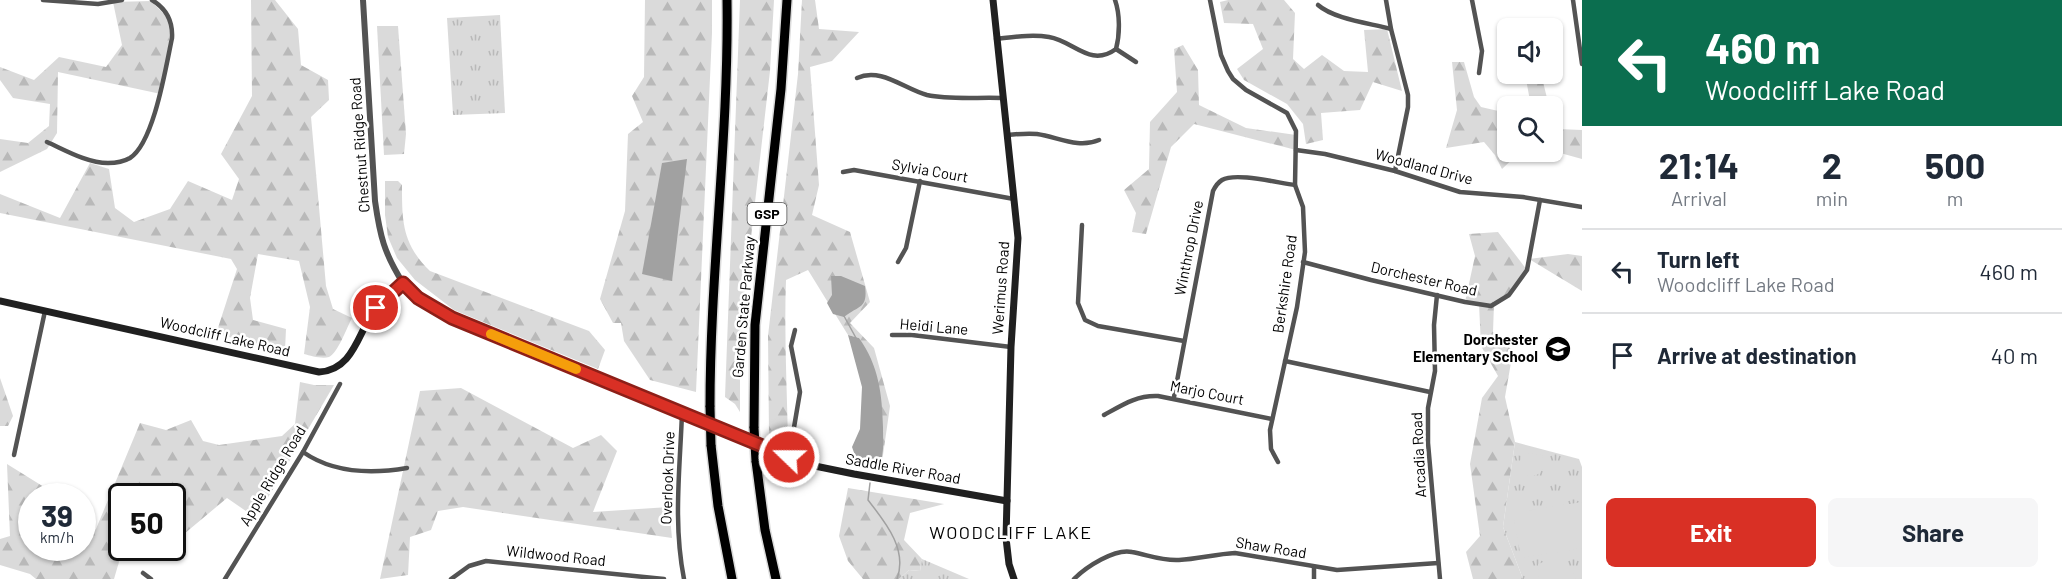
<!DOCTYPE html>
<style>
:root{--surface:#fff;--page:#f6f6f7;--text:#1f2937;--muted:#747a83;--line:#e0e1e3;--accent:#d93025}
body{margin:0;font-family:Barlow,sans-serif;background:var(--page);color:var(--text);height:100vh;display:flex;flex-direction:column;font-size:22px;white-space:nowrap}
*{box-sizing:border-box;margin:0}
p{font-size:20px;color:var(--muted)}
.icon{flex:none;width:33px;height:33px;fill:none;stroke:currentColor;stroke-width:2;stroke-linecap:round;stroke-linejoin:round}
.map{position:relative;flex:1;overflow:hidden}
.sheet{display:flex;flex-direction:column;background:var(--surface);width:480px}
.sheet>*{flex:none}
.guide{background:#0b6e4f;color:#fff;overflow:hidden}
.fabs{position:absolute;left:1497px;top:18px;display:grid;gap:12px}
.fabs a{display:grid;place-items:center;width:66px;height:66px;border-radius:9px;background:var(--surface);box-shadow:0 2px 4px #0004;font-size:30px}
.speed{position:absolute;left:18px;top:483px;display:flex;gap:12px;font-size:30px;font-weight:700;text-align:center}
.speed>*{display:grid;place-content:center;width:78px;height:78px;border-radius:50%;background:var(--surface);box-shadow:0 2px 4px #0004;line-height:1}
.speed small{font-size:15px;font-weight:400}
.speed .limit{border:3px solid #111;border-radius:9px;background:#fff;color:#111}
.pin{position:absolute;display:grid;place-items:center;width:51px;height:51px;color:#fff;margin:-26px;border:3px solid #fff;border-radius:50%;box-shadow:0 2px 6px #0007}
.me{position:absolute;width:66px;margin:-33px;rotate:292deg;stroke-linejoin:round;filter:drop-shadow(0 0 4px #0008)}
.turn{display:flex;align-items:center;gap:21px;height:126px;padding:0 24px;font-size:27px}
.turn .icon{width:78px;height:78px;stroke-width:2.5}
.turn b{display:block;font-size:42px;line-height:51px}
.eta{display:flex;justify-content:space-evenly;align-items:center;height:102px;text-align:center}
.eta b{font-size:36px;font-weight:700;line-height:42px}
.button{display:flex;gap:12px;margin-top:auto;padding:12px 24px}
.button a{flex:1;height:69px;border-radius:9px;background:var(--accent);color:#fff;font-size:24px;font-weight:700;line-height:69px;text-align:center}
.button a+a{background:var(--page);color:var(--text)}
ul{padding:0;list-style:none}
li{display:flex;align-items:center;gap:18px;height:84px;padding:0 24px;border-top:2px solid var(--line)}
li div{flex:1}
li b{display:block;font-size:22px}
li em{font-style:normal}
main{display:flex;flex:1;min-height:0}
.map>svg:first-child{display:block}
</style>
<main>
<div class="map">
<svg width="1582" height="579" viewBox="0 0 1582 579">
<defs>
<pattern id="forest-firs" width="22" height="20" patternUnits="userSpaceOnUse" patternTransform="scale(1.5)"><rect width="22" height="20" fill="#dadada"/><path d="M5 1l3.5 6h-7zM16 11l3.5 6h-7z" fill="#b9b9b9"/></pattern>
<pattern id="park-tufts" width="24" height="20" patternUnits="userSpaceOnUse" patternTransform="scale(1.5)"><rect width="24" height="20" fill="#dadada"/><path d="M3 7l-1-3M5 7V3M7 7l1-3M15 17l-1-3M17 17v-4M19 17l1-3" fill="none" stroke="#b9b9b9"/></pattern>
</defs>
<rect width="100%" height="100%" fill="#fff"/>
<g fill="url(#forest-firs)">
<path d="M251,0h24l23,29 3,36 27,15 1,20 -18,17 15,169 7,23 19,9c-5,9 -14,35 -23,39 -7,2 -18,-1 -25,-3l6,-47 -11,-46 -41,-7 -8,44 3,22 33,9 -1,21 -69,-16 21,-65 -6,-10 -231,-46v-19l60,24 30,-55 19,6 6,39 19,14 36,-13 18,-28 44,19 7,-21 -18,-25 31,-58z"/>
<path d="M645,0h67v33l-16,359 -46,-12 -26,-39 -3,-18h-8l-13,-24 25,-88 3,-77 15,-12 -11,-26 12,-19z"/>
<path d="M740,0h34l-4,71 -30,263v78l-5,-8 -10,-7z"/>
<path d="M802,0h13l4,29 40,3 -27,29 -22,6 9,118 -7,30 38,17 20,70 -20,21 24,25 16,58 -7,49v-27l-24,-90 -11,-3 -40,-65 -22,10c-2,54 1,108 2,162l-19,-7 -1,-99 30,-262z"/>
<path d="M1228,0h56l11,13 -2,46 11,10 18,-14 22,16 24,1 -4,-42 23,-1 15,62 -29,-9 -13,28 -39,3 2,27 -17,4 -3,-20 -16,-20 -43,-24 -7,-11 26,-20 -10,-25 -29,-1 -4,-21z"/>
<path d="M151,1l21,21 -11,72 -103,-22 -1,61 -10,16 -47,23v-33l28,4 21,-17 1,-22 -37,-6 -13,-18v-13l34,13 25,-23 47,10 16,-22 -9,-43z"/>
<path d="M377,26h21l8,108 -2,20 -20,1z"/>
<path d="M1183,45l15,25 1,35 47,23 50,7v15l-102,-26 -23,23 -25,87 -14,-2 4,-19 -12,-23 25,-21 1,-47 27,-30 -3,-43z"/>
<path d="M1452,62h12l10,35 7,10 26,6 1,39h12l-18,17 -7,-14 -11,-13 -38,6 11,-38z"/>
<path d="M1525,74h16l8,32h-18z"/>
<path d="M1553,120l5,9 24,1v29l-29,-8z"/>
<path d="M398,181l4,4c0,36 0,59 28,86l159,60 16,19 -7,19 -144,-59 -39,-30 -18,-22 -9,-21 -3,-22v-34z"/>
<path d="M1498,232l29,38 -18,25 -15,9 -1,28 20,19 -8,46 10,45 -12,85 20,52h-50l-7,-27 14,-16 -10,-72 12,-66 16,-22 -17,-30 -2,-42 -14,-2 10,-46 -6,-22z"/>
<path d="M1568,254l14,2v35l-53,-32z"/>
<path d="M0,378l13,38 -5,10h-8z"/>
<path d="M300,382l14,3h20l-78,133 -29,-20 -49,41 -5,-7 -1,-36h-50v52h1l-9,31h-78l-6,-5 -30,-9v-26l10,-3 -3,-72 45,28v4h-20v52h50l1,-12 13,-7 44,-106 26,7 25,-10 12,21 16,4 63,-9 13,-12z"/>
<path d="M461,388l112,60 28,-13 16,16 -24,61 76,-5 3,31 -209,-31 -25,4 -7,19 -21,7 -2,38 -28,4 40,-188z"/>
<path d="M848,488l96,16 -34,9 -6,27 18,19 -2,12 -11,-1 -10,9h-36l-15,-18 -9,-25z"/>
</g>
<g fill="url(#park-tufts)">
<path d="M500,15l5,98 -52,2 -6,-97z"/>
<path d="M1515,442l64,17 3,8v112h-59l-20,-52z"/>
<path d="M922,559l47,20h-70l10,-9 11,1z"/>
</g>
<g fill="#dadada">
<path d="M1521,445l5,3v5l16,2c6,17 -8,28 -23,16l2,-15 -5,-1v-6z"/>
<path d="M1582,502v46l-61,10 -8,-45z"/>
<path d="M1549,560c13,-1 23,6 27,19h-37l-1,-15z"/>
</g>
<g fill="#a1a1a1">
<path d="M687,159l-15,122 -30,-7 20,-111z"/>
<path d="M831,276h10l24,10c3,23 -6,19 -21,31l-11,-3 -6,-11 5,-8z"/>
<path d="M848,335l11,3c20,28 23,56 24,89 0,13 1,25 -2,37h-14l-10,-3 -5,-14 8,-18 2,-42z"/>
</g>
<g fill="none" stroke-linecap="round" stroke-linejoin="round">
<g stroke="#a1a1a1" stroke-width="1.5">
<path d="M844,316l12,22"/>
<path d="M866,468l1,-5"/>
<path d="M870,483l-2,17c17,22 40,49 29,79"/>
</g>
<g stroke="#dbdbdb" stroke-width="12">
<g id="motorway">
<path d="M710,407c0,-136 19,-271 17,-407"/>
<path d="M754,428l1,-103 26,-236 6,-89"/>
<path d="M711,445l7,61 14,73"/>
<path d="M756,461l9,69 11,49"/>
</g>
</g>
<g stroke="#535353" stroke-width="4.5">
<path d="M43,0l55,4 24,-4"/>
<path d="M1210,0l11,55 7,16 5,8 13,11 41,23 9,18 -1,54 8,22 2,45 -8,55 -27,123 1,19 7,13"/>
<path d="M1386,0l5,29 17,66v12l-13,64"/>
<path d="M1472,0l10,51 -3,22"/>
<path d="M1573,0l9,64"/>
<path d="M1318,5c16,14 51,18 73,24"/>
<path d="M996,39c18,-2 36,-5 53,-2 25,4 41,31 67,12 4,-15 4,-35 -1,-49"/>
<path d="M1116,49l20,13"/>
<path d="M857,78c24,-11 47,11 70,17 23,5 51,2 75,3"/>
<path d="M1007,135c10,-1 20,-2 30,-1 21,3 41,15 62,6"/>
<path d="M47,142c18,8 40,21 61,21 7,0 15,-1 22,-5 24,-15 36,-92 42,-120 1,-17 -5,-29 -20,-38"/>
<path d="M1296,150l29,4 70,17 65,21 63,5 59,10"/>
<path d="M843,172l11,-2 160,29"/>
<path d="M1082,225l-4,78 7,17 13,6 86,15"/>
<path d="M898,262l8,-14 14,-67"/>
<path d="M1303,262l68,18 94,22 26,4 18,-11 18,-25 13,-70"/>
<path d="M1437,295l-3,30 1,46 -7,37v35l12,136"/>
<path d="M892,335h20l99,12"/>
<path d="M1285,361l145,31"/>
<path d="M1174,397l39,-206c2,-4 4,-8 9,-11 14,-8 56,3 73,5"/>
<path d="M682,413c-2,56 -9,110 2,166"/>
<path d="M1104,415c18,-10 33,-20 54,-19l114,23"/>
<path d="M303,452c30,21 69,22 104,16"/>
<path d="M14,455l31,-144"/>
<path d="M789,457l11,-65 -9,-46 4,-16"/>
<path d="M143,573l8,6"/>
<path d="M225,579l78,-127 37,-68"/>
<path d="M451,579l18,-13 17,-5 178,18"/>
<path d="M1074,579c12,-12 41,-31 58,-27 16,3 30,9 47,8 19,-1 37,-6 56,-7l102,17 101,-7"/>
<path d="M1314,579v-11"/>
</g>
<path stroke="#535353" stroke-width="6" d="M363,0l12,201c5,35 9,52 28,82"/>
<g stroke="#202020" stroke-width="7">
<path d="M993,0l25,238 -7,109 -5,191 3,26 5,15"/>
<path d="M0,301l319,71c35,-2 39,-40 56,-63 8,-10 18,-18 28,-26 16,17 33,27 54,37l332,137 21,8 44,9 153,27"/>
</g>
<use href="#motorway" stroke="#000" stroke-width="9"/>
<g stroke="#dbdbdb" stroke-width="12" stroke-linecap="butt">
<g id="motorway-bridge">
<path d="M710,407l1,38"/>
<path d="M754,428l2,33"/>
</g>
</g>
<use href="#motorway-bridge" stroke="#000" stroke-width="9"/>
</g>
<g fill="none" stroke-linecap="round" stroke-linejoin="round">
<g stroke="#8d1f18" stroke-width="15">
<path id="route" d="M376,308l27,-25 15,15 34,20 337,139"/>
</g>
<use href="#route" stroke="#d93025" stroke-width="10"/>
<path stroke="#f59e0b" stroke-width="10" d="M491,334l85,35"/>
</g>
<defs>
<g id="school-disc" transform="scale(1.35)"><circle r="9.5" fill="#000" stroke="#fff"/><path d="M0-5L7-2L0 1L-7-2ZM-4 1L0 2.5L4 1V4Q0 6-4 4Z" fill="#fff"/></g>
</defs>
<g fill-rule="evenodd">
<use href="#school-disc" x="1558" y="349"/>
</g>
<g text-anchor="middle" stroke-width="5" stroke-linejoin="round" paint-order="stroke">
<rect fill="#fff" stroke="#4c4c4c" stroke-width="1.5" x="747.5" y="203" width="39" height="22" rx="4.5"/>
<g font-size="14" font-weight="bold" fill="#000">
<text x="767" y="219">GSP</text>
</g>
<g font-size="15" fill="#000" stroke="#fff">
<text transform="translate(360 145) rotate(-94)" y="5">Chestnut Ridge Road</text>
<text transform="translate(1424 167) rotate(15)" y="5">Woodland Drive</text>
<text transform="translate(930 171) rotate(10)" y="5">Sylvia Court</text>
<text transform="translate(1189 248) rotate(-79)" y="5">Winthrop Drive</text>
<text transform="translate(1424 279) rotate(13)" y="5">Dorchester Road</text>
<text transform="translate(1285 284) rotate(-82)" y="5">Berkshire Road</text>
<text transform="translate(1001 288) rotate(-86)" y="5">Werimus Road</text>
<text transform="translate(744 307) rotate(-85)" y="5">Garden State Parkway</text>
<text transform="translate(934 327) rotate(5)" y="5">Heidi Lane</text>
<text transform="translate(225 337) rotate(13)" y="5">Woodcliff Lake Road</text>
<text transform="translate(1207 393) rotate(11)" y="5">Marjo Court</text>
<text transform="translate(1419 455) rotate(-93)" y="5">Arcadia Road</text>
<text transform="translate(903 469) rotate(10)" y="5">Saddle River Road</text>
<text transform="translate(273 476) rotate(-59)" y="5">Apple Ridge Road</text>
<text transform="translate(668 478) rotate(-88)" y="5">Overlook Drive</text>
<text transform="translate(1271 548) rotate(9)" y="5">Shaw Road</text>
<text transform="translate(556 556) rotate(6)" y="5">Wildwood Road</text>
</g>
<g font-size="15" font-weight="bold" fill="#000" stroke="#fff" text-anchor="end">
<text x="1538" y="345">Dorchester<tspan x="1538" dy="17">Elementary School</tspan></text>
</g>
<g font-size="18" letter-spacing="1.5" fill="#000" stroke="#fff">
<text x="1011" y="539">WOODCLIFF LAKE</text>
</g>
</g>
</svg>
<div class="fabs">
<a><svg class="icon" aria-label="sound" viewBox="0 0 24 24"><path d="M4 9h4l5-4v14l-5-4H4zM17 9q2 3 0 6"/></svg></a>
<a><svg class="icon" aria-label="search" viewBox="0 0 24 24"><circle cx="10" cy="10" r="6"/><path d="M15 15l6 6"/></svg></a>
</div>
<div class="speed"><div>39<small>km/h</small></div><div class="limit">50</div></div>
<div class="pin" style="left:376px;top:308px;background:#d93025"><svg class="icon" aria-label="arrive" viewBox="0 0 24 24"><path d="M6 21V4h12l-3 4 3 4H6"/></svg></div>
<svg class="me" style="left:789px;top:457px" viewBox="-20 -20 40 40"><circle r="17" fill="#d93025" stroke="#fff" stroke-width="3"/><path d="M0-11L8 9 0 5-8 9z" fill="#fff"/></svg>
</div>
<section class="sheet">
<div class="guide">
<div class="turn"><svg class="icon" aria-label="left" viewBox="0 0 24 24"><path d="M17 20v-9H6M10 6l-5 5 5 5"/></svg><div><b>460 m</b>Woodcliff Lake Road</div></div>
</div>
<div class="eta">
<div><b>21:14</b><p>Arrival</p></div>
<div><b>2</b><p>min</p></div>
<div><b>500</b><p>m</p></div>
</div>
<ul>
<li><svg class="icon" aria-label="left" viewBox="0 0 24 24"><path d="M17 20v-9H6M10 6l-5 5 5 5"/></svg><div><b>Turn left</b><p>Woodcliff Lake Road</p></div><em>460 m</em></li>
<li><svg class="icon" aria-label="arrive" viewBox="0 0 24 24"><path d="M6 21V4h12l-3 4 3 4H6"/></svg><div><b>Arrive at destination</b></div><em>40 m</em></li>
</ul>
<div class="button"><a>Exit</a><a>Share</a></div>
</section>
</main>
